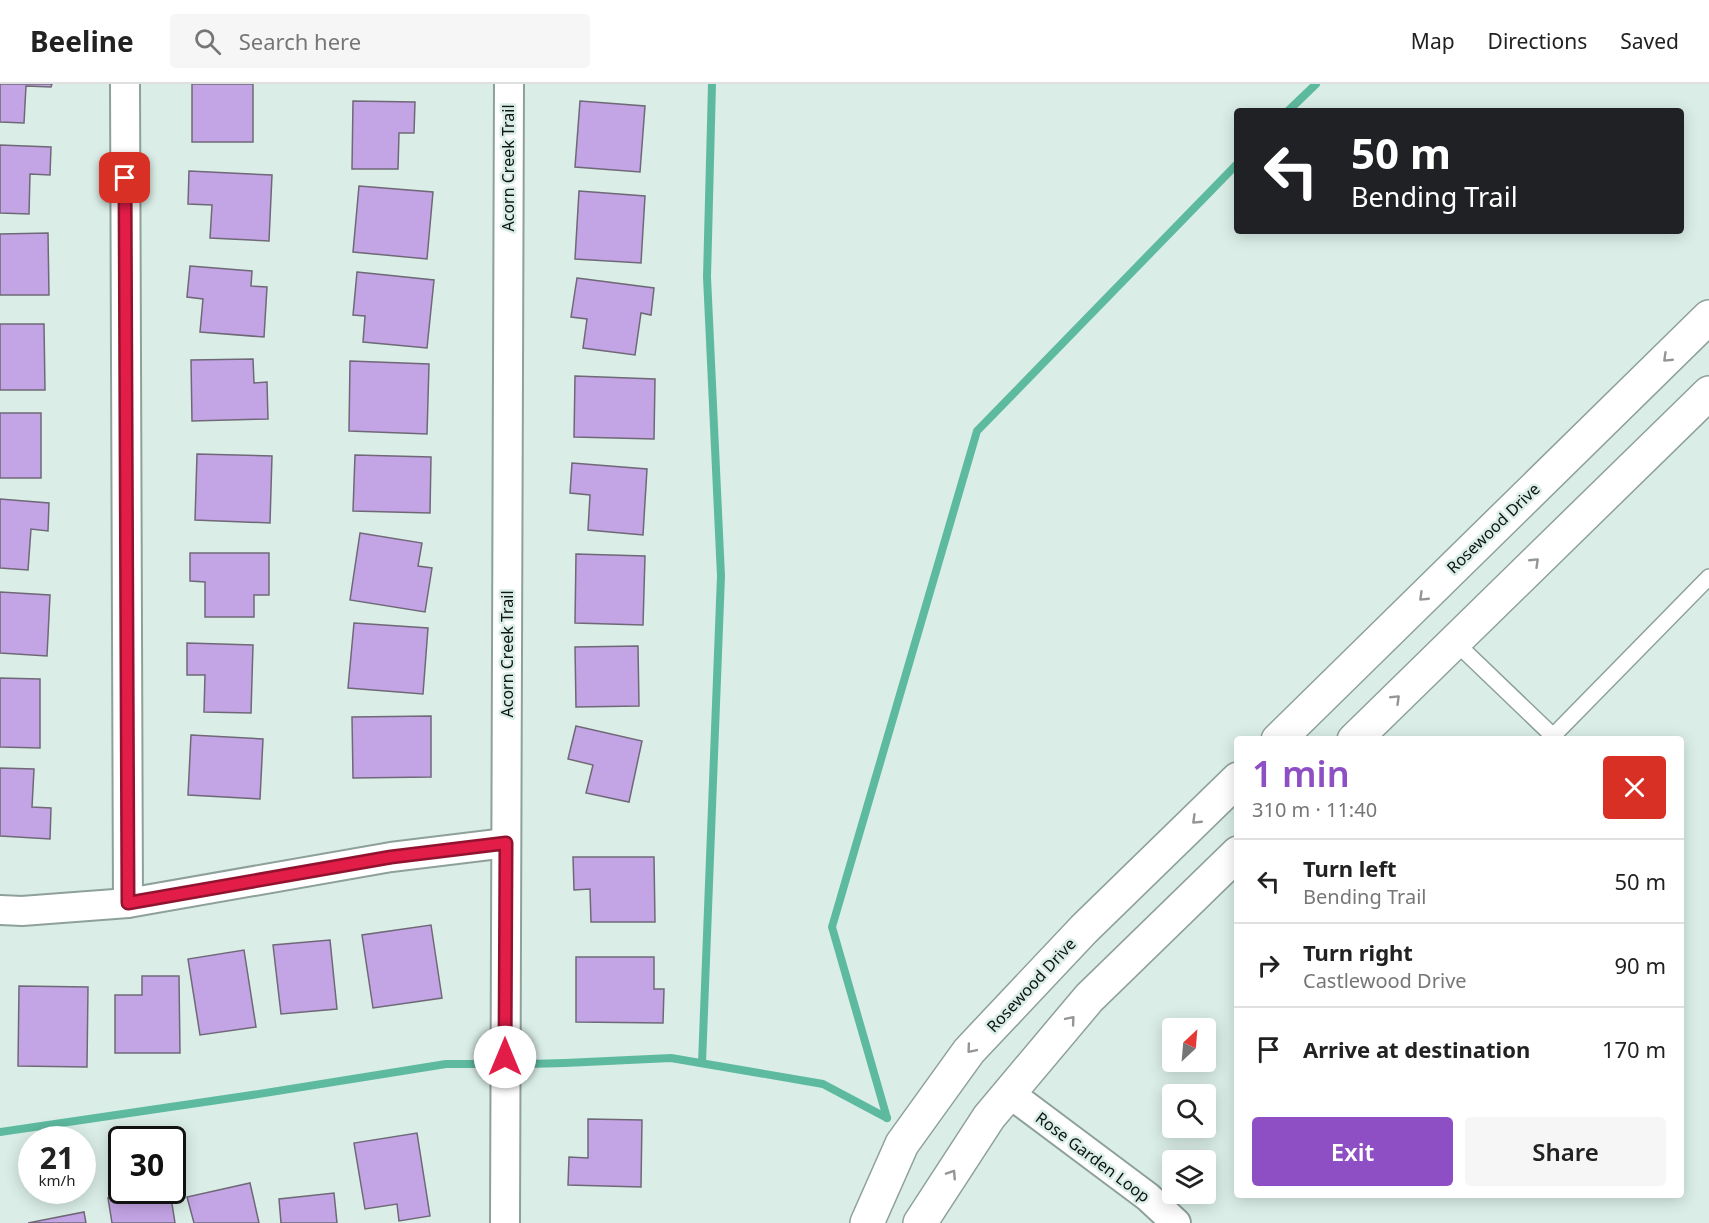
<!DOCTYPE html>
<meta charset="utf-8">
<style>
:root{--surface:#fff;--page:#f6f6f6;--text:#222;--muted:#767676;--line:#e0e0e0;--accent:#8e4fc4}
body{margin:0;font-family:"Noto Sans",sans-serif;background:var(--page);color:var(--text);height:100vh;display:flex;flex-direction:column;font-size:22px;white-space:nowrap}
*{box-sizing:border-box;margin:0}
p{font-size:20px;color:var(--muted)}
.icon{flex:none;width:33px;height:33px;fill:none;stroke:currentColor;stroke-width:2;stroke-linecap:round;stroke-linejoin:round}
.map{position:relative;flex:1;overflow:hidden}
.details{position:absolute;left:1234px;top:652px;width:450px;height:462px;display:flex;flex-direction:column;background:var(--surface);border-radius:6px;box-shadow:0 3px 15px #0003}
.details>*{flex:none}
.guide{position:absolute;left:1234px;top:24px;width:450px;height:126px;border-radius:6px;box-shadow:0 3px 15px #0003;background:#202124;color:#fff;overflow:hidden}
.needle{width:39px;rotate:26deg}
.buttons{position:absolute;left:1162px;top:934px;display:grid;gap:12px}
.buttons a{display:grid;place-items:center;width:54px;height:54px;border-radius:6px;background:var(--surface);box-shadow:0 3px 15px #0003;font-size:30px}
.speed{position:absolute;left:18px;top:1042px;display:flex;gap:12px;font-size:30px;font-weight:700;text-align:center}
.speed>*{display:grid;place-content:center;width:78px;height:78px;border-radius:50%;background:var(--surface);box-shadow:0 3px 15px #0003;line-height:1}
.speed small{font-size:15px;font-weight:400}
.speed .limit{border:3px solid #111;border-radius:9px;background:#fff;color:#111}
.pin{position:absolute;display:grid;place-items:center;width:51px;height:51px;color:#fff;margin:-26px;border-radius:12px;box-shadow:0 3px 9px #0006}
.me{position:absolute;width:66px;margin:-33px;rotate:0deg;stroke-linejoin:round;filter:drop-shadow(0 0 4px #0008)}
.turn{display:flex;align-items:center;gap:21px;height:126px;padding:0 18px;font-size:27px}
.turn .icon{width:78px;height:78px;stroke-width:2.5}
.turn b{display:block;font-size:42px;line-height:51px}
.round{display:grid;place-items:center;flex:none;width:63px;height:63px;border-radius:6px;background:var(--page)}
.head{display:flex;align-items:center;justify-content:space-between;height:102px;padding:0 18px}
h1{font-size:36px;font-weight:600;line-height:45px;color:var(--accent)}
.action{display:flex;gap:12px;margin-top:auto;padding:12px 18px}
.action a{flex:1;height:69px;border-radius:6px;background:var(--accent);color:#fff;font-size:24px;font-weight:600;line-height:69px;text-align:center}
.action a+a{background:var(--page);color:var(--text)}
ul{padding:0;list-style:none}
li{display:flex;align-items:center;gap:18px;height:84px;padding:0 18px;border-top:2px solid var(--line)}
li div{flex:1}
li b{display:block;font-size:22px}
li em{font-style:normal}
header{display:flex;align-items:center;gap:36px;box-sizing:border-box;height:84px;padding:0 30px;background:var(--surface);border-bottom:2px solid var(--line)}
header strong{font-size:28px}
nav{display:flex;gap:33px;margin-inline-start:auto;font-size:21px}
.search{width:420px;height:54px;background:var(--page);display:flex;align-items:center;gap:15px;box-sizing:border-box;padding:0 21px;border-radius:6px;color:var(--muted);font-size:22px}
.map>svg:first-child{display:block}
</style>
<header>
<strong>Beeline</strong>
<div class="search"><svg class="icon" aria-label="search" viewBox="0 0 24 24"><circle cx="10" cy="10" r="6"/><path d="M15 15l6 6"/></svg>Search here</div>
<nav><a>Map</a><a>Directions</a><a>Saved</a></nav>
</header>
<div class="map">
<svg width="1709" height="1139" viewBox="0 0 1709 1139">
<rect width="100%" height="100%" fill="#daeee7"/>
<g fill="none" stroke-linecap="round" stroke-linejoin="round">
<g stroke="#5eba9f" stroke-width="8">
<path d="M1288,27l28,-27"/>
<path d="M702,979l19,-487 -14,-299 5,-193"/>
<path d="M528,980l37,-1 106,-5 152,26 64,34"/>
<path d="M887,1034l-55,-191 145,-496 261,-268"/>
<path d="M0,1048l252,-37 194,-31h36"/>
</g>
</g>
<g fill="#c3a4e5" stroke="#6f6977" stroke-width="1.5">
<path d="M0,0h52l-1,3 -25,-1 -2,37 -24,-1z"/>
<rect x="192" y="0" width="61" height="58"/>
<path d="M353,17l62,1 -1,31h-15l-1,36h-46z"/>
<path d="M580,17l65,5 -5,66 -65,-5z"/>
<path d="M0,61l51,2 -1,28 -20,-1 -1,40 -29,-1z"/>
<path d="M189,87l83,4 -3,66 -59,-3 2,-33 -24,-1z"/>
<path d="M359,102l74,6 -6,67 -74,-7z"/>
<path d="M579,107l66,5 -4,67 -66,-4z"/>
<path d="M48,149l1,62h-49v-61z"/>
<path d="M190,182l62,5 -1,15 16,1 -3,50 -64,-5 3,-33 -16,-2z"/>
<path d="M357,188l77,8 -7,68 -64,-6 2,-26 -12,-1z"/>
<path d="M577,194l77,10 -3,27 -10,-2 -6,42 -52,-7 4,-29 -16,-2z"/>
<path d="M0,240h44l1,66h-45z"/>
<path d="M253,275l1,24 13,-1 1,37 -76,2 -1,-61z"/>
<path d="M350,277l79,3 -2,70 -78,-3z"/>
<path d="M575,292l80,3 -1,60 -80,-2z"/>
<rect x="0" y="329" width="41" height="65"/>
<path d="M197,370l75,2 -2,67 -75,-3z"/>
<path d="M355,371l76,2 -1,56 -77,-2z"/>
<path d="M572,379l75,6 -4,66 -55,-5 2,-35 -20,-2z"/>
<path d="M0,415l49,4 -1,28 -17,-2 -3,41 -28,-2z"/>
<path d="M360,449l62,10 -4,23 14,2 -7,44 -75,-12z"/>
<path d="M190,469h79v42h-15v22h-49v-35l-15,-1z"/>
<path d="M576,470l69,2 -2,69 -68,-2z"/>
<path d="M0,508l50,3 -3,61 -47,-3z"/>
<path d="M354,539l74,5 -5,66 -75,-6z"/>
<path d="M187,559l66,2 -2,68 -47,-1 1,-37h-18z"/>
<path d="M638,562l1,60 -63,1 -1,-60z"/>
<path d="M0,594l40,1v69l-40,-1z"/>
<path d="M431,632v61l-78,1 -1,-61z"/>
<path d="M576,642l66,15 -13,61 -43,-9 7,-28 -25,-6z"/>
<path d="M191,651l72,4 -3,60 -72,-4z"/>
<path d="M0,684l34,1 -2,38 19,1 -1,31 -50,-3z"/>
<path d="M573,773h81l1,65h-64l-1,-33 -16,1z"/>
<path d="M431,841l11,73 -69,10 -11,-73z"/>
<path d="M330,856l7,69 -56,5 -8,-69z"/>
<path d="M244,866l12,77 -56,8 -12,-76z"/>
<path d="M576,873h78v32h10l-1,34 -87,-1z"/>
<path d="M142,892h37l1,77h-65v-58h27z"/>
<path d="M19,902l69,1 -1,80 -69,-1z"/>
<path d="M588,1035l54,1 -1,67 -73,-2 1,-28 19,1z"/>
<path d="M417,1049l13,83 -31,5 -2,-17 -32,5 -11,-66z"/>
<path d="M250,1099l9,40h-65l-7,-26z"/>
<path d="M160,1107h10l5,32h-63l-4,-25z"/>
<path d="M334,1109l3,30h-56l-2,-24z"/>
<path d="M84,1128l2,11h-58z"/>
</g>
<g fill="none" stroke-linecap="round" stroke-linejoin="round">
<g stroke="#8ea09a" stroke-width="18">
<path id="lane" d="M1454,557l99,95 156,-159"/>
</g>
<g stroke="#8ea09a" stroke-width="32">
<g id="street">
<path d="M125,0l3,819"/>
<path d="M0,826l22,1 106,-8 263,-46 115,-14"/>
<path d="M1009,1009l139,104 28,26"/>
<path d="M505,1139l4,-1139"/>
</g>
</g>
<g stroke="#8ea09a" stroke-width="36">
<g id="secondary">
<path d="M1278,656l431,-423"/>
<path d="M1354,656l355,-347"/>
<path d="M867,1139l35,-79 67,-93 115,-122 154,-150"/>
<path d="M920,1139l69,-106 100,-119 149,-145"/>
</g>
</g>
<use href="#lane" stroke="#fff" stroke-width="15"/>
<use href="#street" stroke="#fff" stroke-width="28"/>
<use href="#secondary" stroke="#fff" stroke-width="33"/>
</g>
<defs><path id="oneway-chevron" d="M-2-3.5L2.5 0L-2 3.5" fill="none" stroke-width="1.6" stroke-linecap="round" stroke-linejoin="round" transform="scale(1.5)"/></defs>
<g stroke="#939694">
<use href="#oneway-chevron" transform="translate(1667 274) rotate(136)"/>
<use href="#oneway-chevron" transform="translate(1535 478) rotate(-44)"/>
<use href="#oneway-chevron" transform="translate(1423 513) rotate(136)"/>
<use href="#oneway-chevron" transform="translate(1396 615) rotate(-44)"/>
<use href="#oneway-chevron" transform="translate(1196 736) rotate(136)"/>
<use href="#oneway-chevron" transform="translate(1071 936) rotate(-50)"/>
<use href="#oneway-chevron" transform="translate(971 965) rotate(130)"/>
<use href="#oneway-chevron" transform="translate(952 1090) rotate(-57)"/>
</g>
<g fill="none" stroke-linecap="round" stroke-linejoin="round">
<g stroke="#92132f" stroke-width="15">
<path id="route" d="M125,94l3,725 263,-46 115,-14 -1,214"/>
</g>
<use href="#route" stroke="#e11d48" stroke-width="10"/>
</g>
<g text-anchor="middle" stroke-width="5" stroke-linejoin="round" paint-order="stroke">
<g font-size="16" fill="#0e1512" stroke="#daeee7">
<text transform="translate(508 84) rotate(-90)" y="6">Acorn Creek Trail</text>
<text transform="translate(1493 444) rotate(-44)" y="6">Rosewood Drive</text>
<text transform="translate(507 570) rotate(-90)" y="6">Acorn Creek Trail</text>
<text transform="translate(1031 901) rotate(-47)" y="6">Rosewood Drive</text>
<text transform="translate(1093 1073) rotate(37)" y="6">Rose Garden Loop</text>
</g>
</g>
</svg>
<div class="buttons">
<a><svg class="needle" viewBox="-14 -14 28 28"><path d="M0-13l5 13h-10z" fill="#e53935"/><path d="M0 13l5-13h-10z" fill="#767676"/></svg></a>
<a><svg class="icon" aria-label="search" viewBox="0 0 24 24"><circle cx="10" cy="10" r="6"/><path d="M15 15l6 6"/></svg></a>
<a><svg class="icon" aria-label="layers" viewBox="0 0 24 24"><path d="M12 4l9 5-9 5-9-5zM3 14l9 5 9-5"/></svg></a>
</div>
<div class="speed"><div>21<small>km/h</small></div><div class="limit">30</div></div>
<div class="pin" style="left:125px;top:94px;background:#d93025"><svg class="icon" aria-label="arrive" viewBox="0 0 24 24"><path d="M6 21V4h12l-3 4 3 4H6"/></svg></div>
<svg class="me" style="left:505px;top:973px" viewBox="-20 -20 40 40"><circle r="19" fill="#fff"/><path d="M0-13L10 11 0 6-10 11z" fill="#e11d48"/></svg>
<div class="guide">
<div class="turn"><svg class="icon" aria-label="left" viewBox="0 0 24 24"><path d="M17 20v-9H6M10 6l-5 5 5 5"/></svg><div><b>50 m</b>Bending Trail</div></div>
</div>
<section class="details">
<div class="head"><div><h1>1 min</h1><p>310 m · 11:40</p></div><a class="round" style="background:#d93025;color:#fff"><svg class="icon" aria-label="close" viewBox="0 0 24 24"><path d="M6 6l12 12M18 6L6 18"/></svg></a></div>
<ul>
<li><svg class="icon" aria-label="left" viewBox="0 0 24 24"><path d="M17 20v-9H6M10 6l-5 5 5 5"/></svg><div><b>Turn left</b><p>Bending Trail</p></div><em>50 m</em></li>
<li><svg class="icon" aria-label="right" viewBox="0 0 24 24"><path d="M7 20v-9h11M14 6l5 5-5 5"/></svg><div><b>Turn right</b><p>Castlewood Drive</p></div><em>90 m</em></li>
<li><svg class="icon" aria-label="arrive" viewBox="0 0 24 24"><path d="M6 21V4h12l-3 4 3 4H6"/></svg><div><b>Arrive at destination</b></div><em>170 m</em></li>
</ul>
<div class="action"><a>Exit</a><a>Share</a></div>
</section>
</div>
